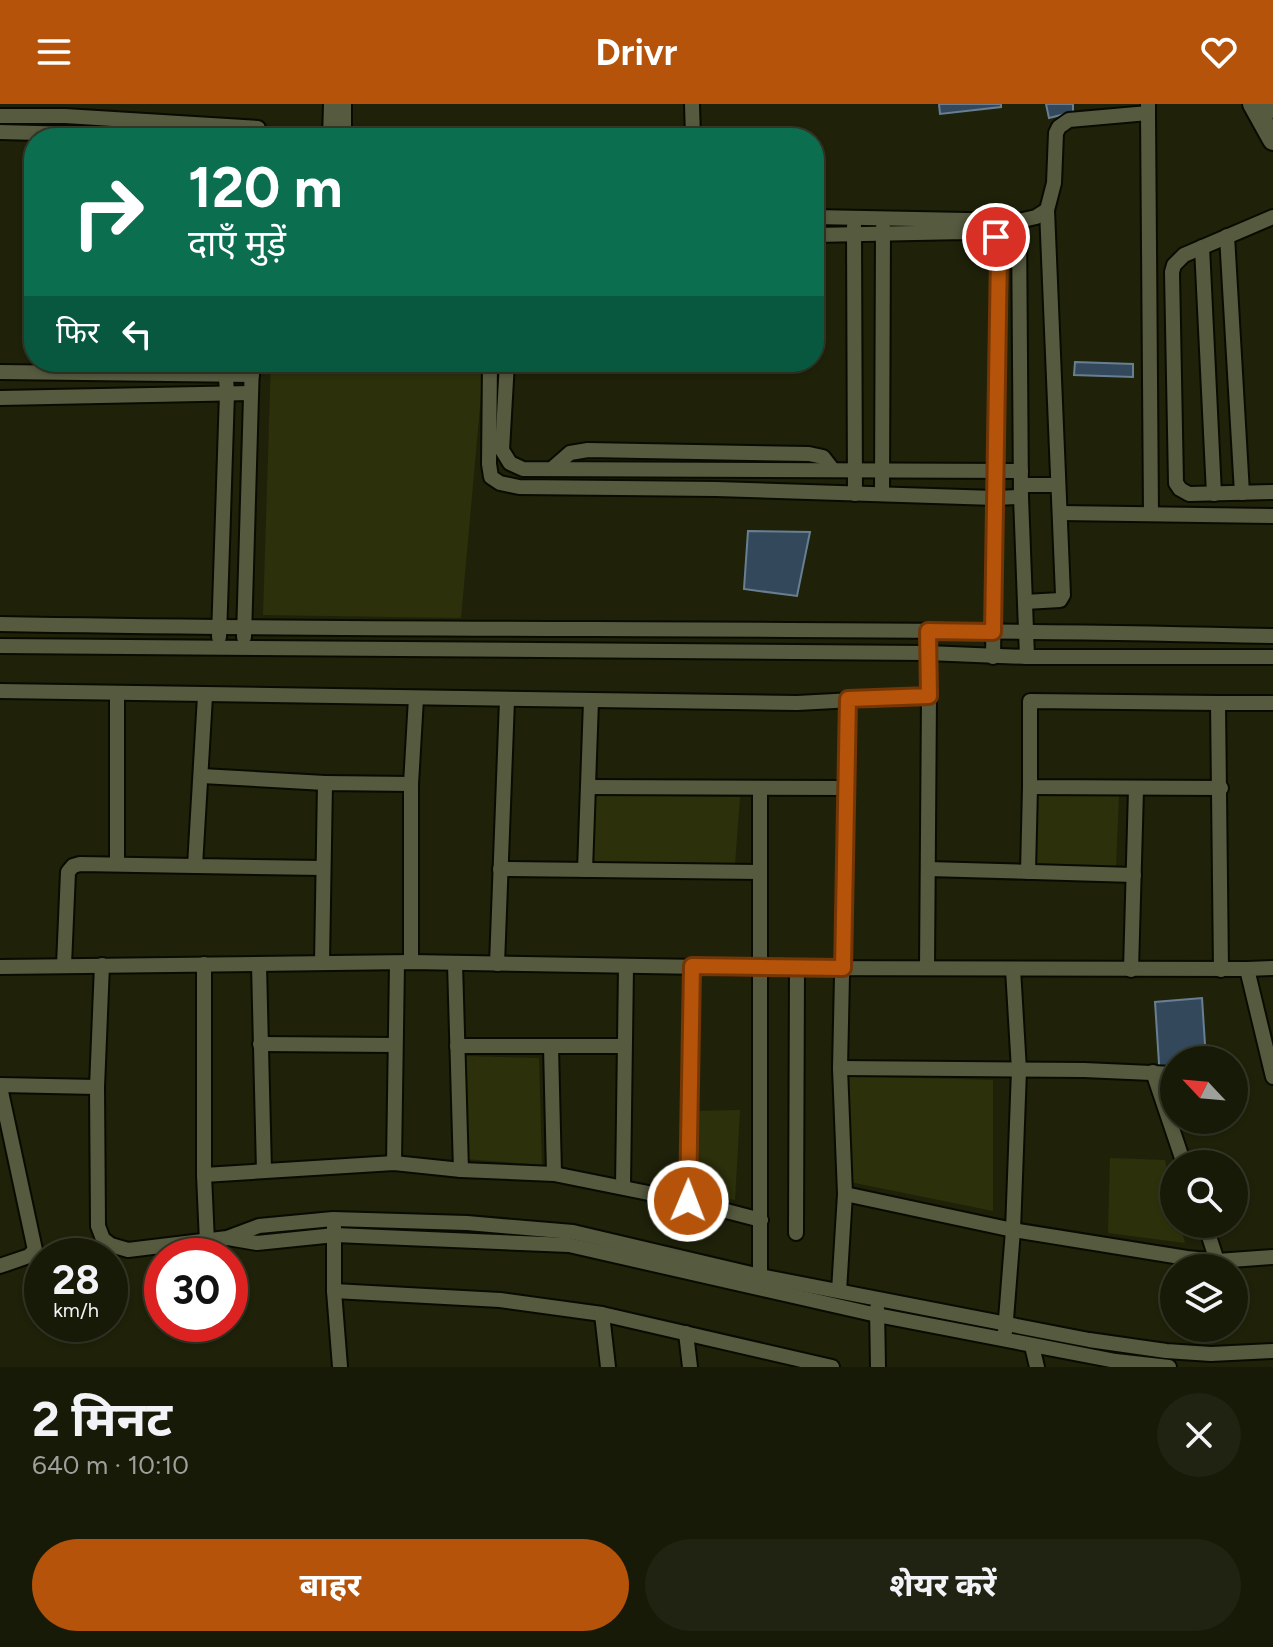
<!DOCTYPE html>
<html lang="hi">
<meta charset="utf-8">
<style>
:root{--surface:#171a07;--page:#202311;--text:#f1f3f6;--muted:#9ea19b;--line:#363828;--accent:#b45309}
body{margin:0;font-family:Figtree,"Noto Sans Devanagari",sans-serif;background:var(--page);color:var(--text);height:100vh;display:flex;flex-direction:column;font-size:30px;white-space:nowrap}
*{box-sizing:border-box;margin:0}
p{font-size:26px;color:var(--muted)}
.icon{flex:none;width:44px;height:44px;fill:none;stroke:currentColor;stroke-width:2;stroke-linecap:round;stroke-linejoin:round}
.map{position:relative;height:1263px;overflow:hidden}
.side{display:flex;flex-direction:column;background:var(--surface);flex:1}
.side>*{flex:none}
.banner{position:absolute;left:24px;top:24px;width:800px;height:244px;border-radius:32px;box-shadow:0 2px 6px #0004,0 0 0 2px var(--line);background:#0b6e4f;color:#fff;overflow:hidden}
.needle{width:52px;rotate:296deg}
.fabs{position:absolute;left:1160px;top:942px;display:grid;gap:16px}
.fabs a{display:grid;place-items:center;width:88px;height:88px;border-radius:50%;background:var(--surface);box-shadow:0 2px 6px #0004,0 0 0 2px var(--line);font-size:40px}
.speed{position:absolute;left:24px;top:1134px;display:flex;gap:16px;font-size:40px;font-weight:700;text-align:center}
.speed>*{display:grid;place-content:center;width:104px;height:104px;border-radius:50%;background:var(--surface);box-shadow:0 2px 6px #0004,0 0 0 2px var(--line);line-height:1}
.speed small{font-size:20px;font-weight:400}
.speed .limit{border:12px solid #d22;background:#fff;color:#111}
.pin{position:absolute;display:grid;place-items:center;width:68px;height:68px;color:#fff;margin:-34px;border:4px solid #fff;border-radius:50%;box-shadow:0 2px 8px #0007}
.me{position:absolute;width:88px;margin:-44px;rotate:1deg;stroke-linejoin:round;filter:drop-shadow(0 0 6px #0008)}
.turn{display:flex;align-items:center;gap:28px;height:168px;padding:0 32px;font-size:36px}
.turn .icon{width:104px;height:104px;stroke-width:2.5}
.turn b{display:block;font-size:56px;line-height:68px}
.then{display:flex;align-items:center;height:76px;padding:0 32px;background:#0003;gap:16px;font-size:30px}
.round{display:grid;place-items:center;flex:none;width:84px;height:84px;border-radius:42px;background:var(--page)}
.overview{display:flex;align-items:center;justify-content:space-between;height:136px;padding:0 32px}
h1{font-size:48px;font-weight:700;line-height:60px}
.cta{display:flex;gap:16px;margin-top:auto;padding:16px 32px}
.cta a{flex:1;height:92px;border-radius:48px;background:var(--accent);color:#fff;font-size:32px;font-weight:700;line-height:92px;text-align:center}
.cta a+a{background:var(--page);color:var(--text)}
header{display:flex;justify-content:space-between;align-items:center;height:104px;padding:0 32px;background:var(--accent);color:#fff;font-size:36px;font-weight:700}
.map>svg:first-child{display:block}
</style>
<header><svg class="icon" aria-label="menu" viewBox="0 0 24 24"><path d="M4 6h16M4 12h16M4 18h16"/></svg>Drivr<svg class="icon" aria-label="heart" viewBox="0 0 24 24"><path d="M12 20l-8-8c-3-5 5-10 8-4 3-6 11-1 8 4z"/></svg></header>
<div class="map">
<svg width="1273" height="1263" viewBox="0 0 1273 1263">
<rect width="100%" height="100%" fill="#1f2209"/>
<g fill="#2d310b">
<path d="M271,258h213l-23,256 -198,-3z"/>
<path d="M1031,688l88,2 -3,73 -87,-2z"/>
<path d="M591,691l149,2 -5,67 -148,-3z"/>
<path d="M465,952l74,2 3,107 -77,-6z"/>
<path d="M844,972l149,4v131l-148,-30z"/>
<path d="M740,1006l-5,90 -46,-9 4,-80z"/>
<path d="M1110,1054l55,2 9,38v26h6l5,19 -77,-10z"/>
</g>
<g fill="#33485b" stroke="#687f93" stroke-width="2">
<path d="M939,0h62v3l-61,7z"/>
<path d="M1046,0h27v8l-24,6z"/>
<path d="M1075,258l58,2v13l-59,-2z"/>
<path d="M748,427l62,1 -13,64 -53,-7z"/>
<path d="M1202,894l4,62h-32v18l-14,1 -5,-77z"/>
</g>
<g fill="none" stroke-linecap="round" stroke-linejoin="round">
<g stroke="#090b00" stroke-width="18">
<g id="street">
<path d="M692,0l1,34"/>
<path d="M1148,9l3,401"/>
<path d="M0,12h65l193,12v10"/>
<path d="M0,28l227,6"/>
<path d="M330,34l1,-34"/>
<path d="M344,34v-34"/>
<path d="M814,113l205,4 17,-4 11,-7 7,-27 2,-50 3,-6 10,-7 79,-7v-9"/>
<path d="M1273,113l-89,38 -10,10 -2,7 4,211 4,6 9,5 84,-2"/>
<path d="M1019,117l2,276 6,160"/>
<path d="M854,122l1,268"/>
<path d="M814,131l152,-3 30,5 3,16 -6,404"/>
<path d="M1227,132l15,257"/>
<path d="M1202,143l12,247"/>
<path d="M490,258l-1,102 2,13 9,6 19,4 197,2 279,9 26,-1"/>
<path d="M507,258l-5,88 8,13 13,6 498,2"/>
<path d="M0,268l252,3"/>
<path d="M0,294l251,-5"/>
<path d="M554,363l16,-14 18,-3 221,4 14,3 10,13"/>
<path d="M1021,381h37"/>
<path d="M882,390l1,-267"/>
<path d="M1060,409l213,3"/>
<path d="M1025,498l35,-2 3,-5 -16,-385"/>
<path d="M0,520c424,8 849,2 1273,12"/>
<path d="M219,533l8,-244 -2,-31"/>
<path d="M244,533l8,-275"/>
<path d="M927,541l2,51 -2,272"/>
<path d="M0,542l927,7 100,4h246"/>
<path d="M0,587l797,12 132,-7"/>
<path d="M117,590v170"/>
<path d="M205,592l-10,170 128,2"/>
<path d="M1218,599l-188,-2v86l191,1"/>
<path d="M202,672l123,7"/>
<path d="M588,683l257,1"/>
<path d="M500,765l259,3"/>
<path d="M928,765l206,6"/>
<path d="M585,766l6,-169"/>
<path d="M1028,768l2,-85"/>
<path d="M411,858v-178l5,-86"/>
<path d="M322,859l3,-180 86,1"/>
<path d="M204,860v211l3,67"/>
<path d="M455,860l6,206"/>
<path d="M497,860l10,-264"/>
<path d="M64,861l4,-93 5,-6 7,-2 115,2"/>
<path d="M102,861l-5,122 1,139 5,13 8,6 17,5 99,-12 32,-12 74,-7 134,4 106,9 187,44 329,64 77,11 45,3 62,-3"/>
<path d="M259,861l5,206"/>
<path d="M0,863l411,-5 351,6 485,1 26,108"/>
<path d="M1247,865l26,-1"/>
<path d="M1131,866l5,-181"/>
<path d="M1221,866l-3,-267h55"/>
<path d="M260,940l134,1"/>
<path d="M457,942h166"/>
<path d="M551,942l3,128"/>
<path d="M840,964l244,2 90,4"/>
<path d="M1153,968l31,92"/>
<path d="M0,981l97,2"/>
<path d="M0,983l35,163 -6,6 -29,10"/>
<path d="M394,1059l3,-200"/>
<path d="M204,1071l190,-12 67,7 93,4 134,27 73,19"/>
<path d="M623,1083l3,-220"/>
<path d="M845,1090l168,36 174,28 30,3 56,-4"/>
<path d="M688,1097l4,-235"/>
<path d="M1205,1120l12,37"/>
<path d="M334,1123v64l6,76"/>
<path d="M796,1129l1,-265"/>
<path d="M228,1134l29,5 78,-8 234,10 308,70 239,46 53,6"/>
<path d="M760,1172v-488"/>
<path d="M334,1187l166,9 102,14 230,53"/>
<path d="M839,1187l6,-97 -5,-126 8,-369"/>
<path d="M877,1204l1,59"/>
<path d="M602,1210l6,53"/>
<path d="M1005,1228l8,-102 6,-160 -6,-101"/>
<path d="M686,1229l4,34"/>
<path d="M1032,1242l5,21"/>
</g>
</g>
<g stroke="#090b00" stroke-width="24">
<g id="secondary">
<path d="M1253,0l20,36"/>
<path d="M1271,0l2,4"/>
</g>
</g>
<use href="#street" stroke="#565a3f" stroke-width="14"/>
<use href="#secondary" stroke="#565a3f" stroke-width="20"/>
</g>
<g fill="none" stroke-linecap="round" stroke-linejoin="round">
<g stroke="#753606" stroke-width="20">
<path id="route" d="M688,1097l4,-235 151,2 5,-269 81,-3 -1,-65 65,1 6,-379 -3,-16"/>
</g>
<use href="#route" stroke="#b45309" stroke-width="14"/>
</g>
</svg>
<div class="fabs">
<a><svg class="needle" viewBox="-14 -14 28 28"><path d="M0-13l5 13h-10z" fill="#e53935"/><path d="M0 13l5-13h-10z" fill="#9ea19b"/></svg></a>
<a><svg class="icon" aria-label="search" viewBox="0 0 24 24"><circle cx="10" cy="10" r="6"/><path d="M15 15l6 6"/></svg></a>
<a><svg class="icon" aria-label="layers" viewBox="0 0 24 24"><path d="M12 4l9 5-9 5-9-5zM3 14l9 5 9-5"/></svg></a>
</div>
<div class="speed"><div>28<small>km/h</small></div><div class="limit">30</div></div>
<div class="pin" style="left:996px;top:133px;background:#d93025"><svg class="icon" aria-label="arrive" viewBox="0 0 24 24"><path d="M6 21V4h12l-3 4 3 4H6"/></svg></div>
<svg class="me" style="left:688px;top:1097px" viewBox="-20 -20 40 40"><circle r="17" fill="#b45309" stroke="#fff" stroke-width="3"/><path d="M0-11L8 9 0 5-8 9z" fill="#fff"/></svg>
<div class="banner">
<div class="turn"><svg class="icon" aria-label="right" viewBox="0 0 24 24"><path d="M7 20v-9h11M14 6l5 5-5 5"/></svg><div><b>120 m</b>दाएँ मुड़ें</div></div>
<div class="then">फिर<svg class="icon" aria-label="left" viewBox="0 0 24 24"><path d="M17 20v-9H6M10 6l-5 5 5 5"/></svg></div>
</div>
</div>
<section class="side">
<div class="overview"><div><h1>2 मिनट</h1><p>640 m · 10:10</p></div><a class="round"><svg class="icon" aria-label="close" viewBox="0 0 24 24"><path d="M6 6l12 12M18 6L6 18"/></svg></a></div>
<div class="cta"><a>बाहर</a><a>शेयर करें</a></div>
</section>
